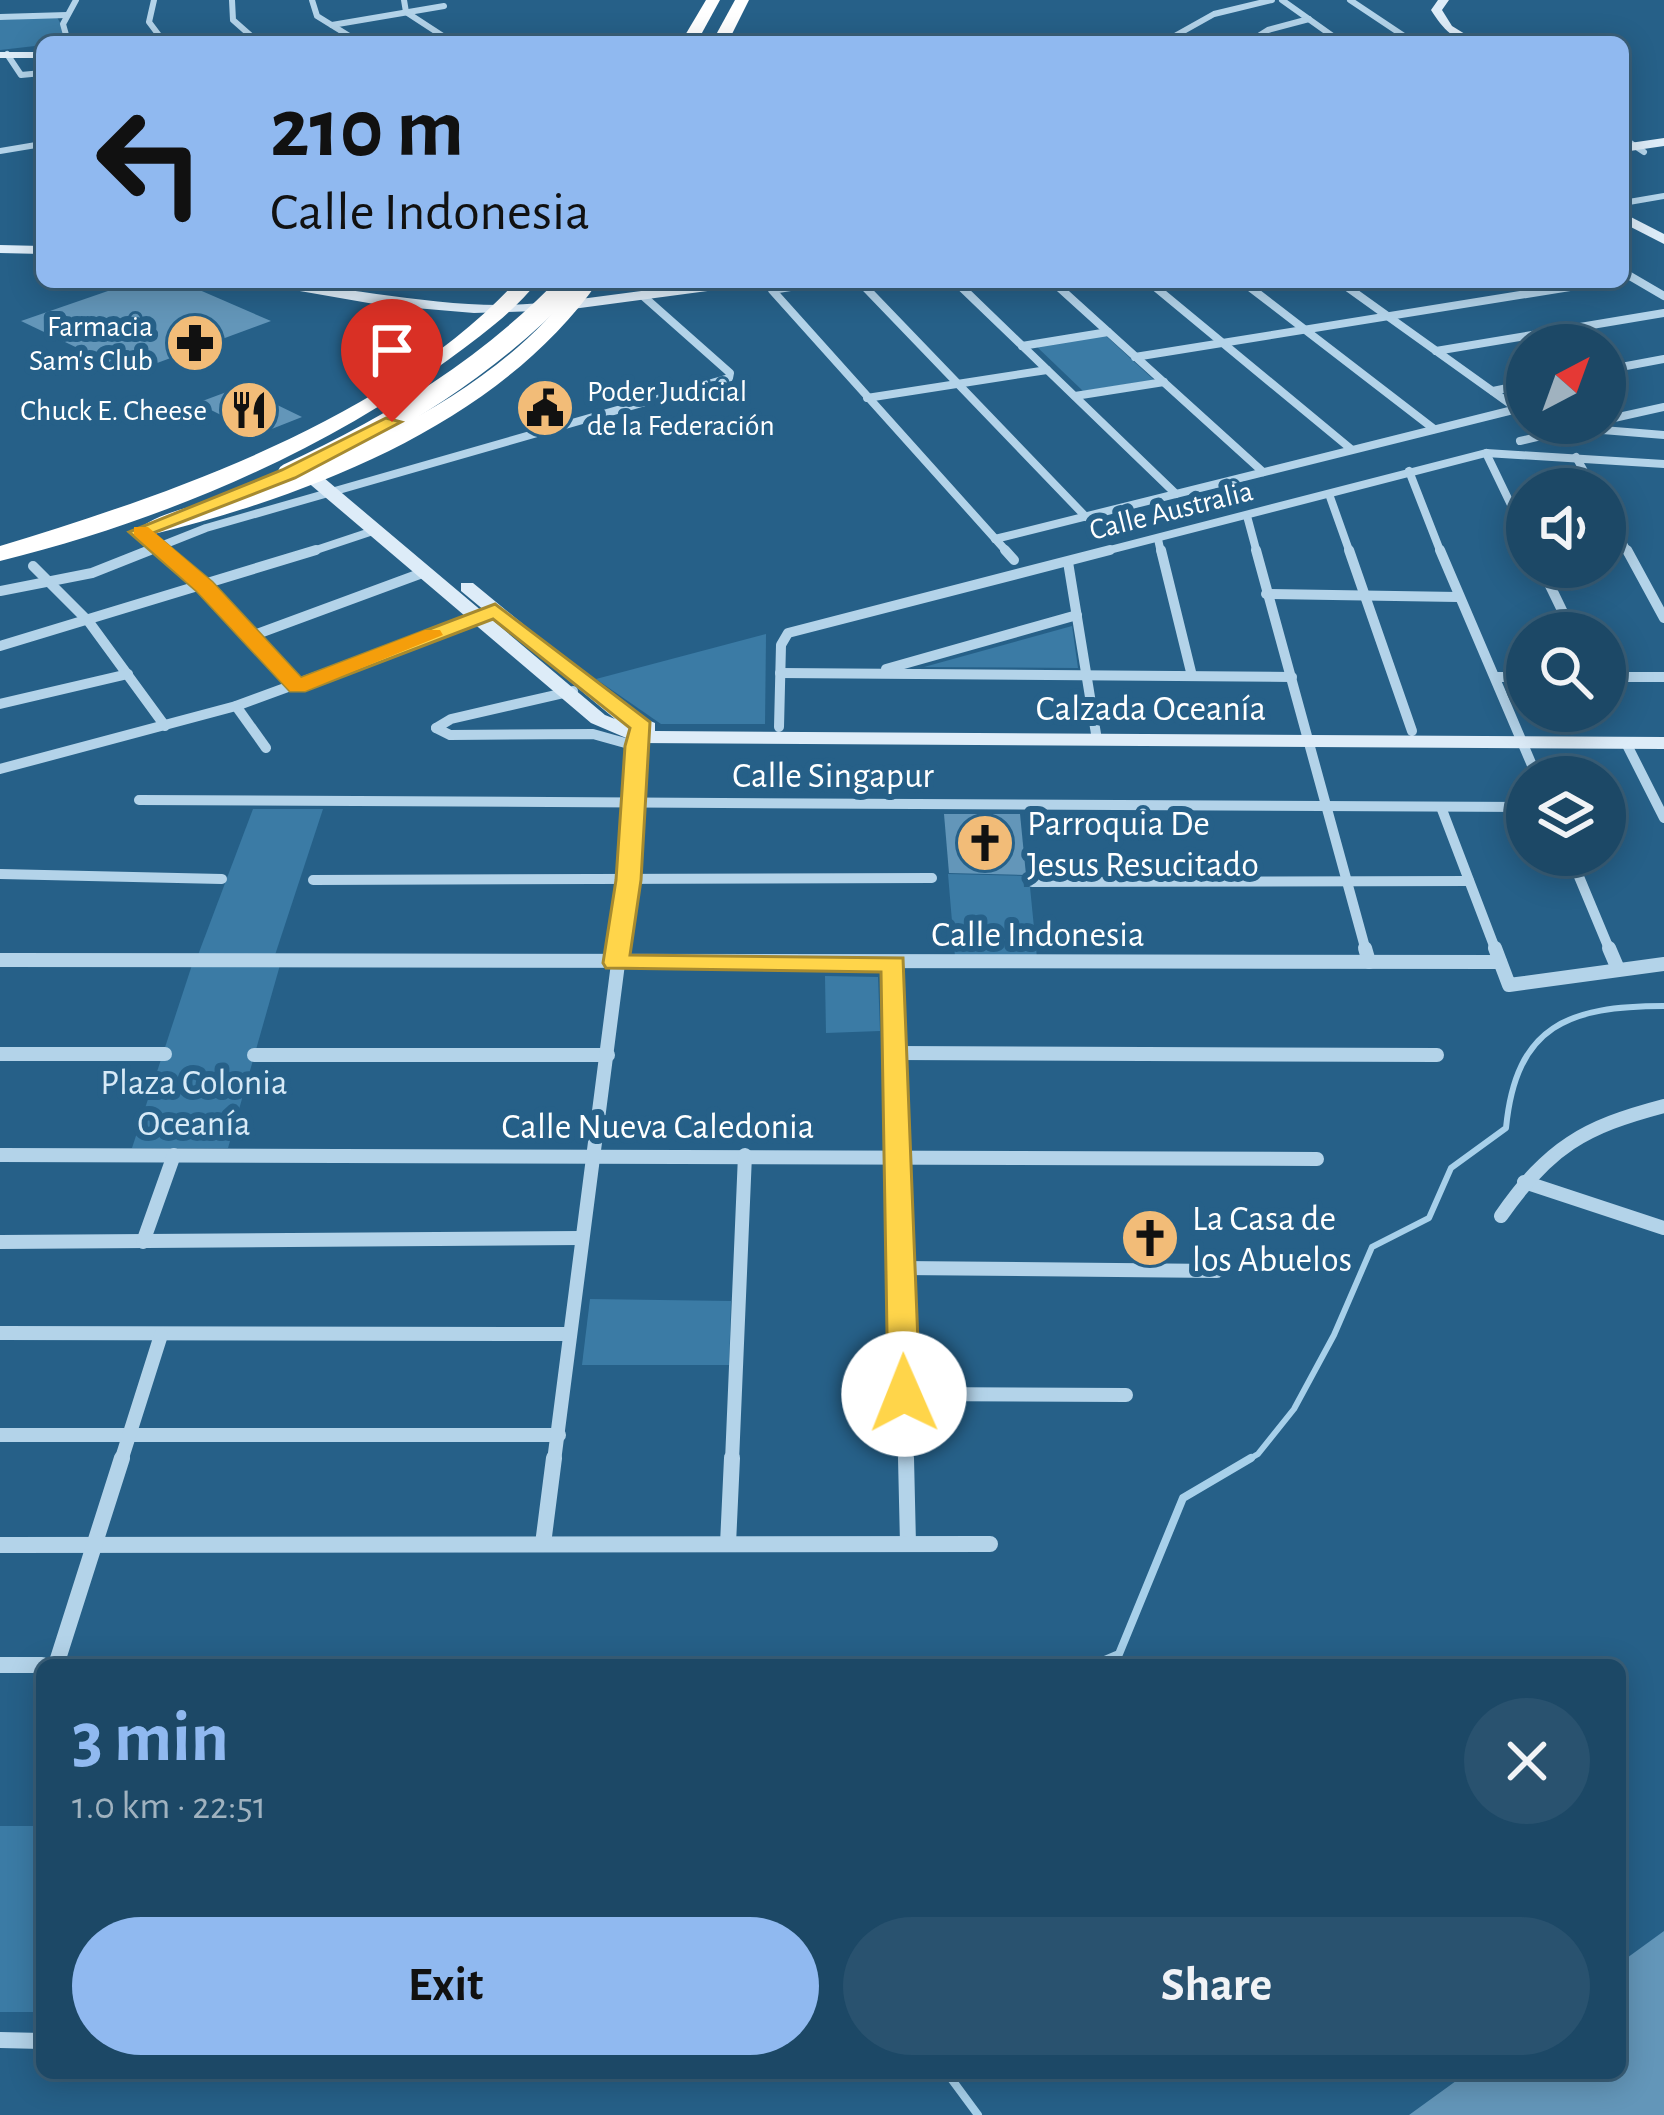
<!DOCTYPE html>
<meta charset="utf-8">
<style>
:root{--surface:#1c4866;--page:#29526f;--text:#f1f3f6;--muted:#a0b2bf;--line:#3a607a;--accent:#90b9f0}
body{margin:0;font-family:"Alegreya Sans",sans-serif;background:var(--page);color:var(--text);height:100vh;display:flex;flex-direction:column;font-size:45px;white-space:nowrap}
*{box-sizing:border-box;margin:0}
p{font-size:39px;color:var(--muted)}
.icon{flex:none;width:66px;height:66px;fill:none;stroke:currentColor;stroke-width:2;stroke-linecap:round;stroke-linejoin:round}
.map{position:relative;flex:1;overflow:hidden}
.drawer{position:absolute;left:36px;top:1659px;width:1590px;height:420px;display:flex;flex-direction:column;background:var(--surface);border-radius:18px;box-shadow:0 6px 30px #0003,0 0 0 3px var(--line)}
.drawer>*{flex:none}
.hud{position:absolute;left:36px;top:36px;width:1593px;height:252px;border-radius:18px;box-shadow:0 6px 30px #0003,0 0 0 3px var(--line);background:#90b9f0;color:#111;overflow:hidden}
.needle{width:78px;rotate:41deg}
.tools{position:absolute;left:1506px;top:324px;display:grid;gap:24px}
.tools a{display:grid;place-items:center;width:120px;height:120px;border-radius:50%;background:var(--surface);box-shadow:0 6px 30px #0003,0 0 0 3px var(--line);font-size:60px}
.pin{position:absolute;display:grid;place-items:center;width:102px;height:102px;color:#fff;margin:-123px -51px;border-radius:50% 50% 50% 0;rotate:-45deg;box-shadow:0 0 12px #0007}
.pin .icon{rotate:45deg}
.me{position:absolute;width:132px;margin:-66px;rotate:359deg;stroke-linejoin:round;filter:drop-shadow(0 0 9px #0008)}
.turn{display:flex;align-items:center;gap:42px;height:252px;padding:0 36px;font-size:54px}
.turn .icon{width:156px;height:156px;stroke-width:2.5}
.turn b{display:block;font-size:84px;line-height:102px}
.round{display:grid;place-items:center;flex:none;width:126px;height:126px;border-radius:63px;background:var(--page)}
.summary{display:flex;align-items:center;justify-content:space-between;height:204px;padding:0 36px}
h1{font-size:72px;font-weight:700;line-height:90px;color:var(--accent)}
.primary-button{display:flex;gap:24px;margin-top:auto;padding:24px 36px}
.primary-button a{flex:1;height:138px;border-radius:72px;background:var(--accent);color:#111;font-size:48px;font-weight:700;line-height:138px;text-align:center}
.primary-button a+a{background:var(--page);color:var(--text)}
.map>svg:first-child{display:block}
</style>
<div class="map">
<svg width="1664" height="2115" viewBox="0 0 1664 2115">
<rect width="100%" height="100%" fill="#266088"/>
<g fill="#3b7ba5">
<path d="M57,17l13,25 -70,8v-30z"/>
<path d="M1105,335l49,45 -71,11 -48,-46z"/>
<path d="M1072,626l6,42 -154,-1z"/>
<path d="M766,634l-1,90h-104l-65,-45z"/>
<path d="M253,809h70l-48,146h-77z"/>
<path d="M948,874l75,2 1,11h6l7,71 -82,-1z"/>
<path d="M192,965h88l-52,183h-96z"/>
<path d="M825,976l53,1 2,54 -54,2z"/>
<path d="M590,1299l141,2 -2,64h-147z"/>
<rect x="0" y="1826" width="42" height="186"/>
</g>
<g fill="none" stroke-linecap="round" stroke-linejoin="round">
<path stroke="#a7d0ea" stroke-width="6" d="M1246,1461l12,-7 36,-45 40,-74 38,-88 57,-29 22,-50 55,-40c10,-103 63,-122 158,-122"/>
<g stroke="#a7d0ea" stroke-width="8">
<path d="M1093,1665l26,-11 64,-156 68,-40"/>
<path d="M947,2073l31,42"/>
</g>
</g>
<g fill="#6396b9">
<path d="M134,282h47l90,39 -141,52 -109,-52z"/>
<path d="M240,387l62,30 -43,17 -62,-31z"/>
<path d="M944,814h76l6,61 -77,-2z"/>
<path d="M1135,1216h23l7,43h-23z"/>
<path d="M1664,1931v184h-255l58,-42h153v-110z"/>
</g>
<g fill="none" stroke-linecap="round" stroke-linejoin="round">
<g stroke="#b3d3e9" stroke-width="6">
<path d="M154,0l-5,22 15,20"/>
<path d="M232,0l1,20 25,22"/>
<path d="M312,0l5,16 42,26"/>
<path d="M404,0l2,12 46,30"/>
<path d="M1282,0l59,42"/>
<path d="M1350,0l63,42"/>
<path d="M0,17l67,-2"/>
<path d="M332,25l112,-19"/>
<path d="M68,42l-5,-18 13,-24"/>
<path d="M1164,42l50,-28 58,-14"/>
<path d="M1249,42l19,-12 41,-11"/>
<path d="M7,54l14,21 21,-2"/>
<path d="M1623,138l21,14"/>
<path d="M0,151l42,-7"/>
<path d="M1623,203l41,-7"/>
</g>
<g stroke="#b3d3e9" stroke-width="8">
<path d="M1623,272l41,24"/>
<path d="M821,282l-49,8 236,263"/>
<path d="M860,282l226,235"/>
<path d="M956,282l220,212"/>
<path d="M1053,282l210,190"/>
<path d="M1149,282l202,167"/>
<path d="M1243,282l191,147"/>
<path d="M1340,282l187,134"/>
<path d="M1022,346l86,-14"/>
<path d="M1436,351l228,-38"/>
<path d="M1135,357l466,-75"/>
<path d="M1605,370l59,-11"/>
<path d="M1493,391l34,-7"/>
<path d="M1075,396l89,-14"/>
<path d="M867,398l180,-28"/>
<path d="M1605,420l59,-13"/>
<path d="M1537,423l16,11"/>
<path d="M1578,428l86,7"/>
<path d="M1520,441l63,-15"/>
<path d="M1486,453l41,85"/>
<path d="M1576,457l18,32"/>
<path d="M1409,471l32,82"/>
<path d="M1329,494l21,59"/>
<path d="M1605,510l23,43"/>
<path d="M1247,516l10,37"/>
<path d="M139,532l25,21"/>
<path d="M995,539l522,-130"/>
<path d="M1158,539l3,14"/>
<path d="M143,553l63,-25 523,-150 1,-5 -87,-77"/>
<path d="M307,553l69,-23"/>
<path d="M1098,553l388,-100 178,11"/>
</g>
<g stroke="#b3d3e9" stroke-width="10">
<path d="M161,550l44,37 93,100"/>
<path d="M1005,550l9,10"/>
<path d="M1161,550l31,126"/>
<path d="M1256,550l110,401"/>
<path d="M1349,550l63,181"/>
<path d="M1440,550l97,227"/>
<path d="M1627,550l37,68"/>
<path d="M1068,562l29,178"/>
<path d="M33,566l56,56 76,104"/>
<path d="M1541,567l32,66"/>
<path d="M0,591l92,-18 58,-23"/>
<path d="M1266,594l192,3"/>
<path d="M249,637l176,-65"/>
<path d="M0,646l316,-96"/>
<path d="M886,669l191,-54"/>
<path d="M780,673l512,4"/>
<path d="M1495,677h32"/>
<path d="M1605,677h59"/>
<path d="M0,704l128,-30"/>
<path d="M236,706l30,42"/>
<path d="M779,727l2,-82 7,-12 322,-83"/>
<path d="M436,728l14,7 143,-1 43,12"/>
<path d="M436,728l15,-9 122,-28"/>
<path d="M1626,743l38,75"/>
<path d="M0,769l236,-63 248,-91"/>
<path d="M139,800l1388,7"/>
<path d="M1441,807l55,144"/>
<path d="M1570,855l40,96"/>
<path d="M0,874l222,5"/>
<path d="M313,880l619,-2"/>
<path d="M1032,882l437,-1"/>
<path d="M620,951l16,-205 6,-18"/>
</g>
<g stroke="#b3d3e9" stroke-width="14">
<path d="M1365,948l4,14"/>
<path d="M1495,948l14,37 155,-21"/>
<path d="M1609,948l9,21"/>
<path d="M0,960l1500,2"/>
<path d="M894,964l12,497"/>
<path d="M896,1053l541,2"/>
<path d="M0,1054h165"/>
<path d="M254,1055h354"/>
<path d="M0,1155l1317,4"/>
<path d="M1524,1182l140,46"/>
<path d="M1501,1216c48,-69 83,-89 163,-110"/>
<path d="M0,1242l581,-4"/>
<path d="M143,1242l31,-87"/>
<path d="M901,1268l316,3"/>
<path d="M0,1333l570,1"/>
<path d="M904,1394l222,1"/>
<path d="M0,1435h559"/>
<path d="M121,1461l40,-126"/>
<path d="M554,1461l66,-513"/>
<path d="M732,1461l13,-306"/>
</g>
<g stroke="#b3d3e9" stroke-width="16">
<path d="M906,1458l2,86"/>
<path d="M543,1544l11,-86"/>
<path d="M728,1544l4,-86"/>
<path d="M0,1545l990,-1"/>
<path d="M0,1665h42"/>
<path d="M56,1665l66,-207"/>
<path d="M0,2040l42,1"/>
</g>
<g fill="#ddecf8" fill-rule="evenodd">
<path d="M1438,0h11l-7,10 10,16 26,16c-24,0 -35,-13 -47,-32z"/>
<rect x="0" y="52" width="42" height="6"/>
<path d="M1664,138v8l-41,6v-8z"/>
<path d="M1623,213l41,21v10l-41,-21z"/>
<path d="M0,245l42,1v8l-42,-1z"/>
<path d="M248,282c86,0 170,24 257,23 83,-2 164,-23 247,-23l-7,4 -180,24 -91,3 -94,-8z"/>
<path d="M305,472h12l288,243 10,4 -154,-128v-8h12l157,129 25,11v8l1009,6v12l-1026,-6 -47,-20 -286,-243z"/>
</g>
<g fill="#fff" fill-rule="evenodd">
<path d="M706,0h14l-23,42h-16z"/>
<path d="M735,0h14l-21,42h-16z"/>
<path d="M516,282h21c-24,31 -58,55 -89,78 -131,96 -291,162 -448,201v-15c174,-53 389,-127 516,-264z"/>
<path d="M578,282h20c-98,140 -283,212 -444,252l-12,-7c19,-17 85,-28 113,-39 119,-43 247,-102 323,-206z"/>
</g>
<path stroke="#fff" stroke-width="21" d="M288,474c106,-49 201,-107 282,-192"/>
</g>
<path fill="#ffd54a" stroke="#a68a30" stroke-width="3" d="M386,418l15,4 -106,56 -142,55 59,49 89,96 194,-74 155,118 -9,158 -11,75 273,3 17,436 -4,9 -12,4 -11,-4 -5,-9 -7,-422 -275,-4 -3,-5 13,-83 9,-134 5,-18 -137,-109 -188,72h-15l-93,-100 -68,-59 153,-62z"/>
<path fill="#f59e0b" d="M134,527h14l64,55 89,96 124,-48h15l3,5 -138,56h-15l-93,-100 -63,-56z"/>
<defs>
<g id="pharmacy-disc" transform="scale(3)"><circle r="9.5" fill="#f2bc78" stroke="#266088"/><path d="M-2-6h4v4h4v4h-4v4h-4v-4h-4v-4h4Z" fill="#111"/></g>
<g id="civic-disc" transform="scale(3)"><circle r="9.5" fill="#f2bc78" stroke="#266088"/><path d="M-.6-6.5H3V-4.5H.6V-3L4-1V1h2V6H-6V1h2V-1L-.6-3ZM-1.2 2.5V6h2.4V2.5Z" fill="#111"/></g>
<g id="restaurant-disc" transform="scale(3)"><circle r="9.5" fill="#f2bc78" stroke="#266088"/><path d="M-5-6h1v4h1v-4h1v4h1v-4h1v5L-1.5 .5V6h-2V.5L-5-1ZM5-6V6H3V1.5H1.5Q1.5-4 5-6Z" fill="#111"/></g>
<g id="church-disc" transform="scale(3)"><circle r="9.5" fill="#f2bc78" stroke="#266088"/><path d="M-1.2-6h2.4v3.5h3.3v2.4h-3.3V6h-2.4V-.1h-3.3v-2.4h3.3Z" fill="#111"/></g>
</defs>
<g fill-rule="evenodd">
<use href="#pharmacy-disc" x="195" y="343"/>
<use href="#civic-disc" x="545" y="408"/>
<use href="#restaurant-disc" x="249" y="410"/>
<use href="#church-disc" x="985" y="843"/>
<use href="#church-disc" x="1150" y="1238"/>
</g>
<g text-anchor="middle" stroke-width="12" stroke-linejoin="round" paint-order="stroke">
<g font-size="30" fill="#fff" stroke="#266088" text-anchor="end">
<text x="153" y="336">Farmacia<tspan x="153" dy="34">Sam's Club</tspan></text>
<text x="587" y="401" text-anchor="start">Poder Judicial<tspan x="587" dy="34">de la Federación</tspan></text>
<text x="207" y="420">Chuck E. Cheese</text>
</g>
<g font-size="30" fill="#fff" stroke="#266088">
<text transform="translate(1171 510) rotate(-14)" y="10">Calle Australia</text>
</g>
<g font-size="36" fill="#fff" stroke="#266088">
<text x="1151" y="720">Calzada Oceanía</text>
<text x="833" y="787">Calle Singapur</text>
<text x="1038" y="946">Calle Indonesia</text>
<text x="658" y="1138">Calle Nueva Caledonia</text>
</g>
<g font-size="36" fill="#fff" stroke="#266088" text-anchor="start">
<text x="1027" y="835">Parroquia De<tspan x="1027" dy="41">Jesus Resucitado</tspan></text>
<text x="1192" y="1230">La Casa de<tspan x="1192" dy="41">los Abuelos</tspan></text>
</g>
<g font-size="36" fill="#d7eaf7" stroke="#266088">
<text x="194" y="1094">Plaza Colonia<tspan x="194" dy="41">Oceanía</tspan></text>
</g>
</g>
</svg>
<div class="tools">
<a><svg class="needle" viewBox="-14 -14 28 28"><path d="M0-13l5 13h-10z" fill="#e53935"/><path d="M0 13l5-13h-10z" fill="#a0b2bf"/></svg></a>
<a><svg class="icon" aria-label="sound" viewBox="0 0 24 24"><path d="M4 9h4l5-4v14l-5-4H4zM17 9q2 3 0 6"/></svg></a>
<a><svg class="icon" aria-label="search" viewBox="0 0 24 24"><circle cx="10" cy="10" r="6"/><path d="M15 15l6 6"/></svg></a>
<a><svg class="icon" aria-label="layers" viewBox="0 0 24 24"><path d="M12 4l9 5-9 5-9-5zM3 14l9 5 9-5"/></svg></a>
</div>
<div class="pin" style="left:392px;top:422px;background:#d93025"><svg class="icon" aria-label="arrive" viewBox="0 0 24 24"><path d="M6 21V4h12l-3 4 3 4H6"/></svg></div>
<svg class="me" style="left:904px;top:1394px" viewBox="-20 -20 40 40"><circle r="19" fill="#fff"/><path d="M0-13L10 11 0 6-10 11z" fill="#ffd54a"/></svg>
<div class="hud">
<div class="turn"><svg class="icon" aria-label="left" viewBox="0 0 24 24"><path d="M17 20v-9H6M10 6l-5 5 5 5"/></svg><div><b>210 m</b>Calle Indonesia</div></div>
</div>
<section class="drawer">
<div class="summary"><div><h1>3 min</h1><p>1.0 km · 22:51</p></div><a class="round"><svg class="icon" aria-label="close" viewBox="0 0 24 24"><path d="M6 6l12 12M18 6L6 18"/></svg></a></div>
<div class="primary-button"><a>Exit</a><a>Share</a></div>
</section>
</div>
